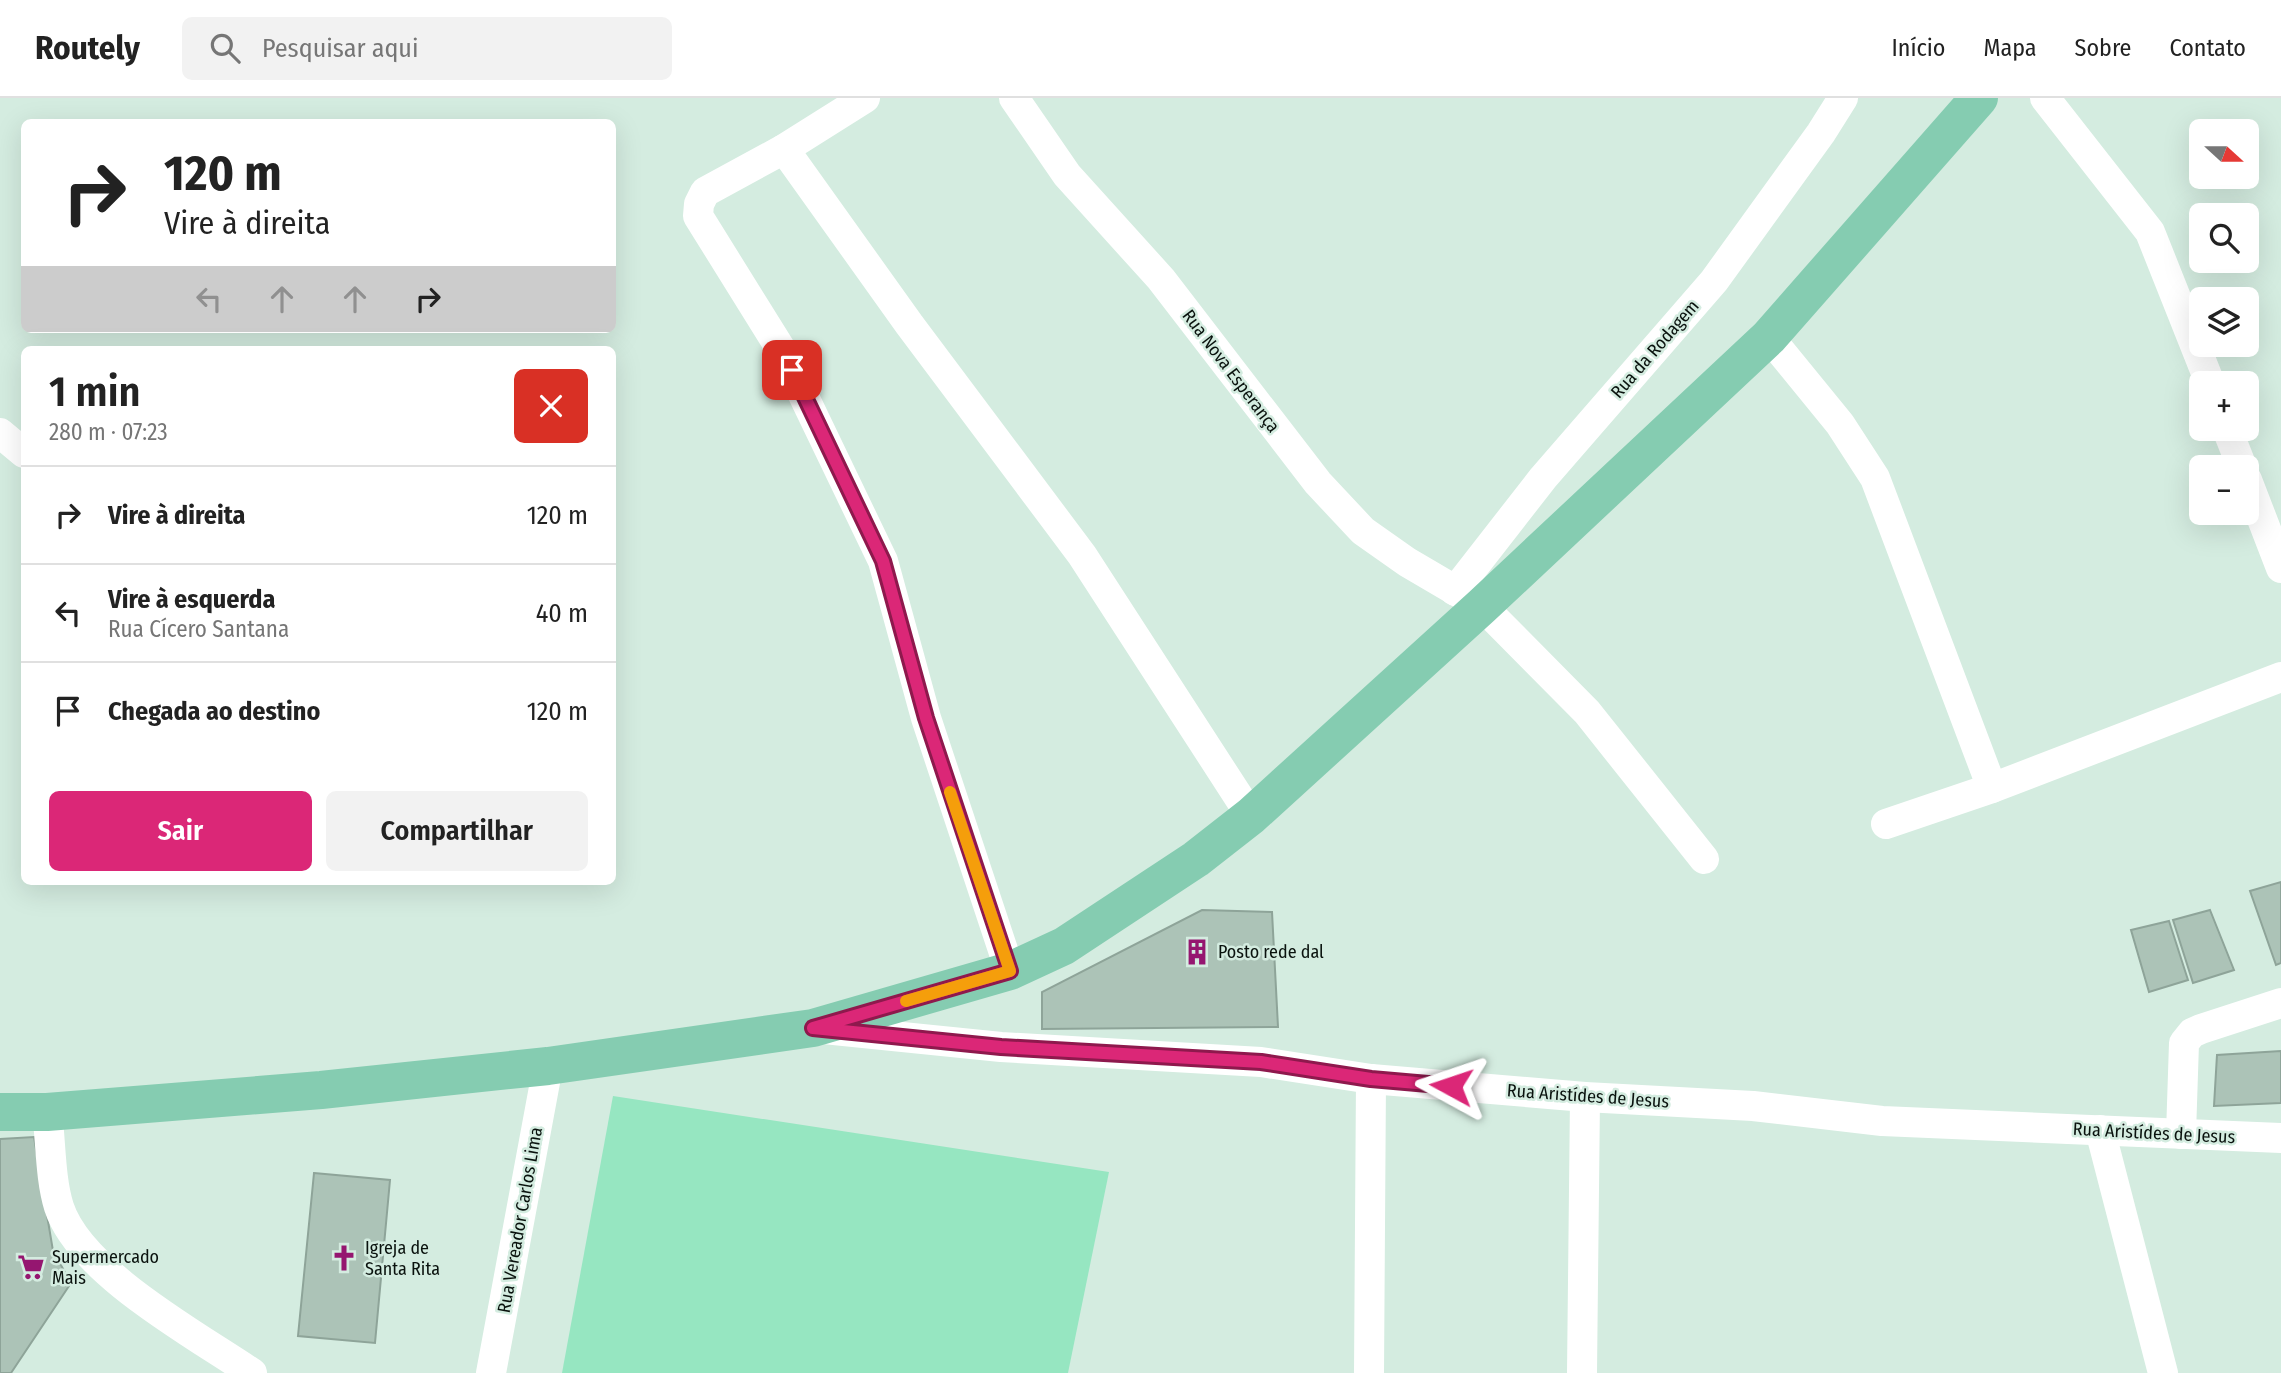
<!DOCTYPE html>
<html lang="pt">
<meta charset="utf-8">
<style>
:root{--surface:#fff;--page:#f2f2f2;--text:#222;--muted:#767676;--line:#e0e0e0;--accent:#db2777}
body{margin:0;font-family:"Fira Sans Condensed",sans-serif;background:var(--page);color:var(--text);height:100vh;display:flex;flex-direction:column;font-size:26px;white-space:nowrap}
*{box-sizing:border-box;margin:0}
p{font-size:23px;color:var(--muted)}
.icon{flex:none;width:38px;height:38px;fill:none;stroke:currentColor;stroke-width:2;stroke-linecap:round;stroke-linejoin:round}
.map{position:relative;flex:1;overflow:hidden}
.panel{position:absolute;left:21px;top:248px;width:595px;height:539px;display:flex;flex-direction:column;background:var(--surface);border-radius:10px;box-shadow:0 7px 28px #0002}
.panel>*{flex:none}
.hud{position:absolute;left:21px;top:21px;width:595px;height:214px;border-radius:10px;box-shadow:0 7px 28px #0002;background:#fff;color:var(--text);overflow:hidden}
.needle{width:46px;rotate:111deg}
.buttons{position:absolute;left:2189px;top:21px;display:grid;gap:14px}
.buttons a{display:grid;place-items:center;width:70px;height:70px;border-radius:10px;background:var(--surface);box-shadow:0 7px 28px #0002;font-size:35px}
.pin{position:absolute;display:grid;place-items:center;width:60px;height:60px;color:#fff;margin:-30px;border-radius:14px;box-shadow:0 4px 10px #0006}
.me{position:absolute;width:77px;margin:-38px;rotate:275deg;stroke-linejoin:round;filter:drop-shadow(0 0 5px #0008)}
.turn{display:flex;align-items:center;gap:24px;height:147px;padding:0 28px;font-size:32px}
.turn .icon{width:91px;height:91px;stroke-width:2.5}
.turn b{display:block;font-size:49px;line-height:60px}
.lanes{display:flex;align-items:center;height:66px;padding:0 28px;background:#0003;justify-content:center;gap:35px;direction:ltr}
.lanes .off{opacity:.35}
.round{display:grid;place-items:center;flex:none;width:74px;height:74px;border-radius:10px;background:var(--page)}
.overview{display:flex;align-items:center;justify-content:space-between;height:119px;padding:0 28px}
h1{font-size:42px;font-weight:600;line-height:52px}
.action{display:flex;gap:14px;margin-top:auto;padding:14px 28px}
.action a{flex:1;height:80px;border-radius:10px;background:var(--accent);color:#fff;font-size:28px;font-weight:600;line-height:80px;text-align:center}
.action a+a{background:var(--page);color:var(--text)}
ul{padding:0;list-style:none}
li{display:flex;align-items:center;gap:21px;height:98px;padding:0 28px;border-top:2px solid var(--line)}
li div{flex:1}
li b{display:block;font-size:26px}
li em{font-style:normal}
header{display:flex;align-items:center;gap:42px;box-sizing:border-box;height:98px;padding:0 35px;background:var(--surface);border-bottom:2px solid var(--line)}
header strong{font-size:33px}
nav{display:flex;gap:38px;margin-inline-start:auto;font-size:24px}
.search{width:490px;height:63px;background:var(--page);display:flex;align-items:center;gap:18px;box-sizing:border-box;padding:0 24px;border-radius:10px;color:var(--muted);font-size:26px}
.map>svg:first-child{display:block}
</style>
<header>
<strong>Routely</strong>
<div class="search"><svg class="icon" aria-label="search" viewBox="0 0 24 24"><circle cx="10" cy="10" r="6"/><path d="M15 15l6 6"/></svg>Pesquisar aqui</div>
<nav><a>Início</a><a>Mapa</a><a>Sobre</a><a>Contato</a></nav>
</header>
<div class="map">
<svg width="2281" height="1275" viewBox="0 0 2281 1275">
<rect width="100%" height="100%" fill="#d4ece0"/>
<path fill="#96e6c1" d="M613,998l496,76 -41,201h-506z"/>
<g fill="#acc3b7" stroke="#8ea499" stroke-width="2">
<path d="M2281,784v81l-5,2 -26,-74z"/>
<path d="M1202,812l70,2 6,115 -236,2v-37z"/>
<path d="M2210,812l24,60 -41,13 -20,-63z"/>
<path d="M2169,823l19,59 -39,12 -18,-62z"/>
<path d="M2281,953v52l-67,3 3,-51z"/>
<path d="M34,1039l19,114 18,32 -60,90h-11v-234z"/>
<path d="M314,1075l76,7 -15,163 -77,-7z"/>
</g>
<g fill="none" stroke-linecap="round" stroke-linejoin="round">
<g stroke="#fff" stroke-width="30">
<path d="M865,0l-81,51 -79,43 -6,12 -1,12 84,135 101,210 43,157 84,253"/>
<path d="M1014,0l53,77 94,104 157,204 45,48 44,31 75,44 105,106 117,147"/>
<path d="M2045,0l105,134 60,151"/>
<path d="M784,51l125,175 173,231 169,261"/>
<path d="M1769,239l71,87 35,54 117,310"/>
<path d="M2227,331l15,38"/>
<path d="M0,335l24,20"/>
<path d="M2247,382l34,88"/>
<path d="M1455,493l88,-113 171,-197 107,-148 22,-35"/>
<path d="M1886,726l106,-36 289,-111"/>
<path d="M824,931l177,18 260,15 110,17 214,18 168,9 129,15 399,17"/>
<path d="M47,1014c4,30 3,66 12,95 21,65 137,128 193,166"/>
<path d="M2100,1032l63,243"/>
<path d="M2181,1036l3,-91 8,-10 9,-4 80,-26"/>
<path d="M491,1275l57,-307"/>
<path d="M1369,1275l2,-294"/>
<path d="M1582,1275l3,-276"/>
</g>
<path stroke="#85ccb1" stroke-width="38" d="M0,1014h47l274,-22 227,-24 265,-38 197,-57 54,-25 132,-87 55,-43 231,-210 287,-269 210,-239"/>
</g>
<g fill="none" stroke-linecap="round" stroke-linejoin="round">
<g stroke="#8e194d" stroke-width="18">
<path id="route" d="M792,272l91,191 43,157 84,253 -197,57 188,19 260,15 110,17 80,7"/>
</g>
<use href="#route" stroke="#db2777" stroke-width="12"/>
<path stroke="#f59e0b" stroke-width="12" d="M906,903l104,-30 -60,-179"/>
</g>
<defs>
<g id="building-bare" transform="scale(2.1)"><path d="M-4-6H4V6H1V3H-1V6H-4ZM-2.5-4.3h1.7v1.8h-1.7ZM.8-4.3h1.7v1.8H.8ZM-2.5-1h1.7V.8h-1.7ZM.8-1h1.7V.8H.8Z" fill="#951670" stroke="#d4ece0" stroke-width="2.5" paint-order="stroke"/></g>
<g id="church-bare" transform="scale(2.1)"><path d="M-1.2-6h2.4v3.5h3.3v2.4h-3.3V6h-2.4V-.1h-3.3v-2.4h3.3Z" fill="#951670" stroke="#d4ece0" stroke-width="2.5" paint-order="stroke"/></g>
<g id="supermarket-bare" transform="scale(2.1)"><path d="M-6-5.5h2.5l.6 2H6L4.5 2H-2.5L-4.4-4H-6ZM-1.5 3.2a1.3 1.3 0 1 0 .1 0ZM3 3.2a1.3 1.3 0 1 0 .1 0Z" fill="#951670" stroke="#d4ece0" stroke-width="2.5" paint-order="stroke"/></g>
</defs>
<g fill-rule="evenodd">
<use href="#building-bare" x="1197" y="854"/>
<use href="#church-bare" x="344" y="1160"/>
<use href="#supermarket-bare" x="31" y="1169"/>
</g>
<g text-anchor="middle" stroke-width="5" stroke-linejoin="round" paint-order="stroke">
<g font-size="18" fill="#0a120e" stroke="#d4ece0">
<text transform="translate(1655 251) rotate(-49)" y="6">Rua da Rodagem</text>
<text transform="translate(1231 273) rotate(53)" y="6">Rua Nova Esperança</text>
<text transform="translate(1588 998) rotate(4)" y="6">Rua Aristídes de Jesus</text>
<text transform="translate(2154 1035) rotate(3)" y="6">Rua Aristídes de Jesus</text>
<text transform="translate(520 1122) rotate(-80)" y="6">Rua Vereador Carlos Lima</text>
</g>
<g font-size="18" fill="#0a120e" stroke="#d4ece0" text-anchor="start">
<text x="1218" y="860">Posto rede dal</text>
<text x="365" y="1156">Igreja de<tspan x="365" dy="21">Santa Rita</tspan></text>
<text x="52" y="1165">Supermercado<tspan x="52" dy="21">Mais</tspan></text>
</g>
</g>
</svg>
<div class="buttons">
<a><svg class="needle" viewBox="-14 -14 28 28"><path d="M0-13l5 13h-10z" fill="#e53935"/><path d="M0 13l5-13h-10z" fill="#767676"/></svg></a>
<a><svg class="icon" aria-label="search" viewBox="0 0 24 24"><circle cx="10" cy="10" r="6"/><path d="M15 15l6 6"/></svg></a>
<a><svg class="icon" aria-label="layers" viewBox="0 0 24 24"><path d="M12 4l9 5-9 5-9-5zM3 14l9 5 9-5"/></svg></a>
<a>+</a>
<a>−</a>
</div>
<div class="pin" style="left:792px;top:272px;background:#d93025"><svg class="icon" aria-label="arrive" viewBox="0 0 24 24"><path d="M6 21V4h12l-3 4 3 4H6"/></svg></div>
<svg class="me" style="left:1451px;top:988px" viewBox="-20 -20 40 40"><path d="M0-17L14 15 0 8-14 15z" fill="#db2777" stroke="#fff" stroke-width="4"/></svg>
<div class="hud">
<div class="turn"><svg class="icon" aria-label="right" viewBox="0 0 24 24"><path d="M7 20v-9h11M14 6l5 5-5 5"/></svg><div><b>120 m</b>Vire à direita</div></div>
<div class="lanes"><svg class="icon off" aria-label="left" viewBox="0 0 24 24"><path d="M17 20v-9H6M10 6l-5 5 5 5"/></svg><svg class="icon off" aria-label="ahead" viewBox="0 0 24 24"><path d="M12 20V5M6 11l6-6 6 6"/></svg><svg class="icon off" aria-label="ahead" viewBox="0 0 24 24"><path d="M12 20V5M6 11l6-6 6 6"/></svg><svg class="icon" aria-label="right" viewBox="0 0 24 24"><path d="M7 20v-9h11M14 6l5 5-5 5"/></svg></div>
</div>
<section class="panel">
<div class="overview"><div><h1>1 min</h1><p>280 m · 07:23</p></div><a class="round" style="background:#d93025;color:#fff"><svg class="icon" aria-label="close" viewBox="0 0 24 24"><path d="M6 6l12 12M18 6L6 18"/></svg></a></div>
<ul>
<li><svg class="icon" aria-label="right" viewBox="0 0 24 24"><path d="M7 20v-9h11M14 6l5 5-5 5"/></svg><div><b>Vire à direita</b></div><em>120 m</em></li>
<li><svg class="icon" aria-label="left" viewBox="0 0 24 24"><path d="M17 20v-9H6M10 6l-5 5 5 5"/></svg><div><b>Vire à esquerda</b><p>Rua Cícero Santana</p></div><em>40 m</em></li>
<li><svg class="icon" aria-label="arrive" viewBox="0 0 24 24"><path d="M6 21V4h12l-3 4 3 4H6"/></svg><div><b>Chegada ao destino</b></div><em>120 m</em></li>
</ul>
<div class="action"><a>Sair</a><a>Compartilhar</a></div>
</section>
</div>
